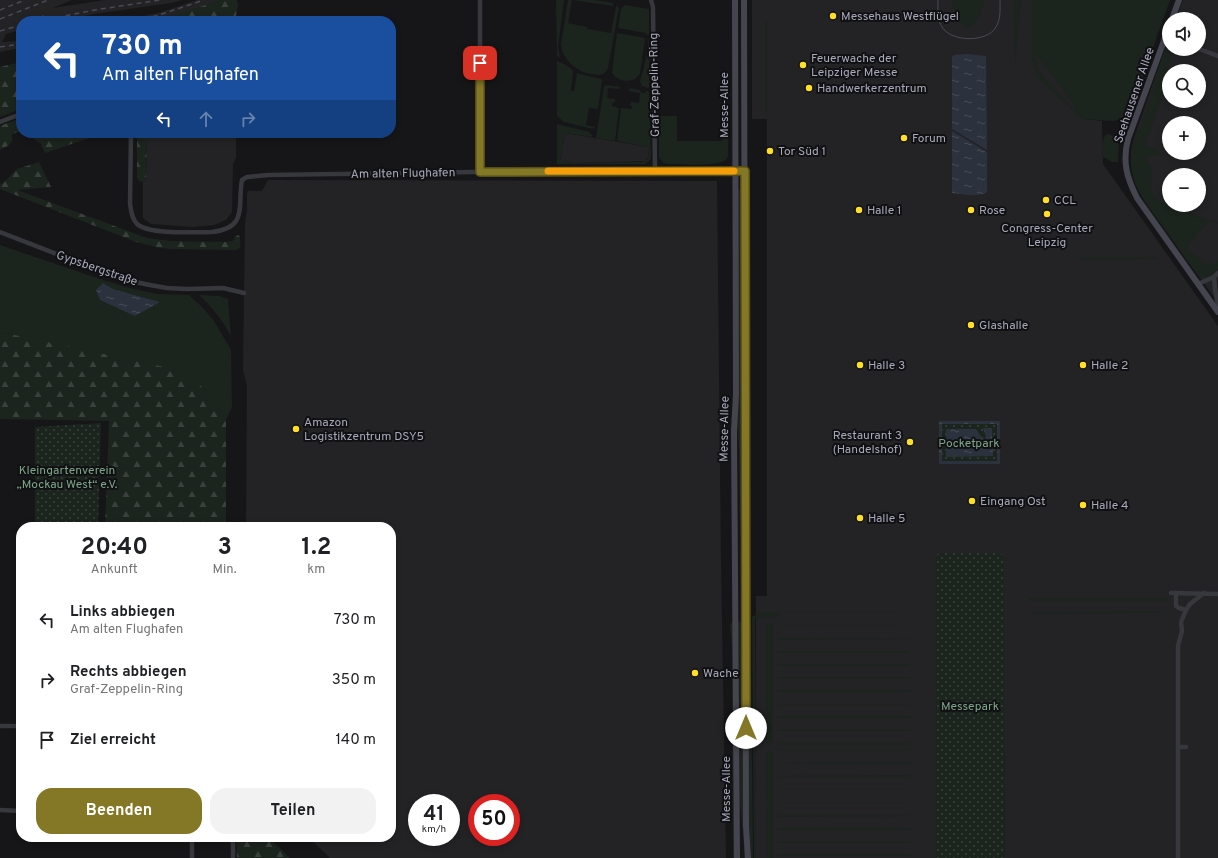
<!DOCTYPE html>
<html lang="de">
<meta charset="utf-8">
<style>
:root{--surface:#fff;--page:#f2f2f2;--text:#202124;--muted:#757577;--accent:#847725}
body{margin:0;font-family:Overpass,sans-serif;background:var(--page);color:var(--text);height:100vh;display:flex;flex-direction:column;font-size:15px;white-space:nowrap}
*{box-sizing:border-box;margin:0}
p{font-size:13px;color:var(--muted)}
.icon{flex:none;width:22px;height:22px;fill:none;stroke:currentColor;stroke-width:2;stroke-linecap:round;stroke-linejoin:round}
.map{position:relative;flex:1;overflow:hidden}
.side{position:absolute;left:16px;top:522px;width:380px;height:320px;display:flex;flex-direction:column;background:var(--surface);border-radius:16px;box-shadow:0 2px 6px #0003}
.side>*{flex:none}
.guide{position:absolute;left:16px;top:16px;width:380px;height:122px;border-radius:16px;box-shadow:0 2px 6px #0003;background:#1a4fa0;color:#fff;overflow:hidden}
.buttons{position:absolute;left:1162px;top:12px;display:grid;gap:8px}
.buttons a{display:grid;place-items:center;width:44px;height:44px;border-radius:50%;background:var(--surface);box-shadow:0 2px 6px #0003;font-size:20px}
.speed{position:absolute;left:408px;top:794px;display:flex;gap:8px;font-size:20px;font-weight:700;text-align:center}
.speed>*{display:grid;place-content:center;width:52px;height:52px;border-radius:50%;background:var(--surface);box-shadow:0 2px 6px #0003;line-height:1}
.speed small{font-size:10px;font-weight:400}
.speed .limit{border:6px solid #d22;background:#fff;color:#111}
.pin{position:absolute;display:grid;place-items:center;width:34px;height:34px;color:#fff;margin:-17px;border-radius:8px;box-shadow:0 2px 6px #0006}
.me{position:absolute;width:44px;margin:-22px;rotate:0deg;stroke-linejoin:round;filter:drop-shadow(0 0 3px #0008)}
.turn{display:flex;align-items:center;gap:14px;height:84px;padding:0 20px;font-size:18px}
.turn .icon{width:52px;height:52px;stroke-width:2.5}
.turn b{display:block;font-size:28px;line-height:34px}
.lanes{display:flex;align-items:center;height:38px;padding:0 20px;background:#0003;justify-content:center;gap:20px;direction:ltr}
.lanes .off{opacity:.35}
.eta{display:flex;justify-content:space-evenly;align-items:center;height:68px;text-align:center}
.eta b{font-size:24px;font-weight:700;line-height:28px}
.cta{display:flex;gap:8px;margin-top:auto;padding:8px 20px}
.cta a{flex:1;height:46px;border-radius:16px;background:var(--accent);color:#fff;font-size:16px;font-weight:700;line-height:46px;text-align:center}
.cta a+a{background:var(--page);color:var(--text)}
ul{padding:0;list-style:none}
li{display:flex;align-items:center;gap:12px;height:60px;padding:0 20px}
li div{flex:1}
li b{display:block;font-size:15px}
li em{font-style:normal}
.map>svg:first-child{display:block}
</style>
<div class="map">
<svg width="1218" height="858" viewBox="0 0 1218 858">
<defs>
<pattern id="forest-firs" width="22" height="20" patternUnits="userSpaceOnUse"><rect width="22" height="20" fill="#1c241e"/><path d="M5 1l3.5 6h-7zM16 11l3.5 6h-7z" fill="#3a413d"/></pattern>
<pattern id="park-dots" width="8" height="8" patternUnits="userSpaceOnUse"><rect width="8" height="8" fill="#1c241e"/><path d="M2 2h.1M6 6h.1" fill="none" stroke="#3a413d" stroke-width="1.8" stroke-linecap="round"/></pattern>
<pattern id="water-ripples" width="26" height="14" patternUnits="userSpaceOnUse"><rect width="26" height="14" fill="#2b323e"/><path d="M2 4q2-2 4 0t4 0M15 11q2-2 4 0t4 0" fill="none" stroke="#474d58"/></pattern>
</defs>
<rect width="100%" height="100%" fill="#161618"/>
<g fill="#232225" fill-rule="evenodd">
<path d="M0,0h72l-19,8 51,-8h78l-11,3 -77,11 -36,7h-37v9l-15,4 -4,8 19,-1v7l-21,4z"/>
<path d="M197,0h24l-30,11 -35,10h-34l39,-9z"/>
<path d="M752,0h283l50,119 17,2 1,43 115,162v532h-463l1,-262h11v-477h-15z"/>
<path d="M1183,0h35v303l-77,-108 -6,-13 -4,-18v-13l2,-10 36,-103v11h30v-30h-23zM1169,71h30v30h-30zM1169,123h30v30h-30zM1169,175h30v30h-30z"/>
<path d="M147,133h89v24l-3,8 -1,47 -6,8 -12,5 -22,2 -41,-3 -8,-6v-36l3,-3z"/>
<path d="M565,133l83,14 1,9 -4,5 -71,2 -11,-3v2h-3z"/>
<path d="M268,180l449,1 4,381 5,296h-396l-22,-21h83v-310h-145l1,-141 -4,-16 2,-147 2,-13v-16l1,-3h14zM417,803h34v34h-34zM477,803h34v34h-34z"/>
</g>
<g fill="#1c241e" fill-rule="evenodd">
<path d="M556,0h8l-6,47 2,10 -3,-1z"/>
<path d="M568,0h27l18,3v3l-41,-6 -4,23 19,4v2l24,4 5,-26 1,-1 2,2 -11,60c-2,4 -4,6 -8,7 -7,-1 -14,-1 -19,-4 -10,-5 -20,-16 -20,-27z"/>
<path d="M952,0h33l-5,15 -7,11 -7,1c-9,-5 -12,-17 -14,-27z"/>
<path d="M1014,0h7l-6,66v-1z"/>
<path d="M1032,0h138l-39,109c-5,6 -9,11 -18,12l-31,-2 -41,-38 -7,-10 -2,-12zM1036,54l40,53h-1l-2,1 -7,-9 -4,-2 -16,-18c-1,-4 -4,-5 -6,-8 -3,-6 -4,-11 -4,-17z"/>
<path d="M625,5l24,4v78l-2,1 -5,-2 -2,-5c5,-15 8,-31 9,-46l-2,-1 -1,2v-3l-28,-5 3,-19z"/>
<rect x="765" y="19" width="2" height="94"/>
<path d="M617,33l28,5 -5,35c-5,12 -24,9 -28,-1z"/>
<path d="M1169,38v11h6l-10,27 -8,3 -6,17 -2,-1z"/>
<path d="M557,61l7,3 9,6 -2,21h3l3,-18 3,1 21,5 1,1 -4,29 -9,-1 -3,17 9,2 -2,2 -29,-7 -7,-6z"/>
<path d="M1164,77l5,2 -24,66 14,6v2l5,2 -1,1 -15,-1 -1,5c13,13 -7,26 13,42l58,21v2l-3,-3 -2,1 -4,-2 -10,12h-2l1,1 -11,14 19,16 4,-3 4,4 4,-5v9c-7,7 -12,10 -21,5 -12,-16 -24,-33 -36,-50 -24,-33 -39,-52 -24,-93h2l11,-33 2,-1 6,-16z"/>
<path d="M606,85l14,2v2l-12,-1 -1,10 8,1v3l-3,1v3l7,2 -4,33 -19,-3 8,-51z"/>
<path d="M630,88l9,2 3,3h3l1,-2h1l2,1 2,65 -1,3 -5,4h-88v-40l32,8 3,3v2l-27,-4 -5,29h3v-2l11,3 68,-1c8,-1 7,-9 6,-15l-31,-6 4,-33 10,1 2,-2 -3,-2 1,-3 8,1 1,-10 -11,-2z"/>
<path d="M659,116h18v25h45l1,-25h5v40c-1,3 -3,5 -7,6 -10,4 -41,2 -54,2 -5,-1 -6,-3 -8,-8z"/>
<path d="M1107,134l11,3 1,1 -1,24h-6l-9,-5c0,-7 -3,-18 4,-23z"/>
<path d="M738,189h2l1,49 2,23v260h-3l-1,-71 -2,-24z"/>
<path d="M0,245l97,33 36,11 25,5 31,1 14,13 11,13 17,29 1,57 -6,13 -22,-32 -194,-54 -10,-1zM103,284l10,5 47,13 -64,-12z"/>
<path d="M1079,257h79v2l-79,1z"/>
<path d="M199,295l20,1 9,3 3,37c-8,-15 -19,-29 -32,-41z"/>
<rect x="1028" y="598" width="140" height="3"/>
<path d="M1159,611v2l-126,1v-2z"/>
<path d="M768,612h134v1h-124v4l-23,1 1,240h-2l-2,-241 7,-4z"/>
<path d="M733,622l2,236h-2l-1,-207 -2,-27z"/>
<path d="M738,622h3v49l3,23 2,164h-2v-12l-4,-42 -1,-154z"/>
<rect x="766" y="623" width="7" height="120"/>
<rect x="778" y="625" width="124" height="1"/>
<path d="M778,638h132v1l-132,1z"/>
<rect x="778" y="651" width="132" height="2"/>
<rect x="778" y="664" width="132" height="2"/>
<path d="M751,669l2,189h-2l-2,-33v-129z"/>
<rect x="778" y="677" width="132" height="2"/>
<rect x="778" y="690" width="132" height="2"/>
<rect x="778" y="704" width="132" height="1"/>
<rect x="778" y="716" width="132" height="2"/>
<rect x="778" y="729" width="132" height="2"/>
<rect x="778" y="743" width="132" height="2"/>
<rect x="778" y="749" width="132" height="2"/>
<path d="M766,751h7v107h-6z"/>
<path d="M910,762v2h-132v-1z"/>
<path d="M910,775v2h-132v-1z"/>
<rect x="778" y="789" width="132" height="1"/>
<rect x="778" y="802" width="132" height="1"/>
<path d="M778,815h132v1l-132,1z"/>
<rect x="778" y="828" width="132" height="2"/>
<path d="M778,841h132l1,2h-133z"/>
<rect x="778" y="854" width="133" height="2"/>
</g>
<g fill="url(#forest-firs)">
<path d="M221,0h16l1,5 -3,16h-72v-2z"/>
<path d="M21,62v47l-21,8v-50z"/>
<path d="M21,118v14h-4l-5,3v6l-3,4 -9,5v-24z"/>
<path d="M26,133h78l-59,20 -4,-9z"/>
<path d="M137,133h10l-1,46 -3,3 -4,-1 -2,-3z"/>
<path d="M39,162l12,25 -34,3 130,48 23,3 56,1 7,-1 2,-4 3,-2 2,1v12l-4,2 -64,-1 -11,-1 -25,-6 -136,-53v-6l2,1 15,-15z"/>
<path d="M0,333l10,1 164,35 30,19 22,32v107h-121l4,-106 -109,-2z"/>
<path d="M236,837h32l22,21h-53z"/>
</g>
<g fill="url(#park-dots)">
<rect x="939" y="421" width="61" height="43"/>
<path d="M101,423l-3,104h-63v-100z"/>
<path d="M940,553h59l3,1 2,4 1,296 -1,4h-67l-1,-1v-302z"/>
</g>
<g fill="url(#water-ripples)" fill-rule="evenodd">
<path d="M967,54l19,2 1,94 -35,-21v-72l2,-2z"/>
<path d="M952,131l35,21v40c-10,6 -24,2 -35,1z"/>
<path d="M103,283l10,6 47,13 -25,14 -35,-16 -4,-10z"/>
<path d="M939,421h61v43h-61zM942,424h55v37h-55z"/>
<path d="M983,428h9l1,28 -47,1v-28h30l6,9 3,1 1,-3z"/>
</g>
<g fill="none" stroke-linecap="round" stroke-linejoin="round">
<g stroke="#37373e" stroke-width="4.5">
<path d="M480,0v172"/>
<path d="M651,0l2,7 2,164"/>
<path d="M1199,49l19,7"/>
<path d="M0,122l21,-8"/>
<path d="M131,133l-1,71c1,7 2,15 7,20 12,11 59,8 75,8 37,-4 25,-27 30,-52l5,-3 22,-2 280,-4h196"/>
<path d="M0,232l121,47 29,6 17,3 20,1 36,-1 21,5"/>
<path d="M1214,277l1,13 3,15"/>
<path d="M1198,284l16,-7 4,-4"/>
<path d="M1171,593l47,1"/>
<path d="M1176,593v13l3,2 7,2 4,-6 14,-11"/>
<path d="M0,726h21"/>
<path d="M1178,747h8"/>
<path d="M0,810l21,1"/>
<path d="M192,858v-21"/>
<path d="M233,858v-21"/>
<path d="M1178,858v-212l4,-15 -1,-9 5,-12"/>
</g>
<g stroke="#44454e" stroke-width="6">
<path d="M735,0l1,394 -2,37 3,427"/>
<path d="M744,0l2,825 2,33"/>
<path d="M1172,19l7,-19"/>
<path d="M1169,27l-41,112c-6,23 -1,39 9,59l81,114"/>
</g>
<path stroke="#494a53" stroke-width="1" d="M938,0c0,9 -1,20 4,27 9,15 45,16 54,0 5,-8 4,-18 4,-27"/>
<g stroke="#494a53" stroke-width="1.5" stroke-dasharray="5 4" stroke-linecap="butt">
<path d="M0,10l25,-10"/>
<path d="M0,19l48,-19"/>
<path d="M25,21l19,-5"/>
<path d="M39,21l56,-11 65,-10"/>
<path d="M135,21l24,-6 45,-15"/>
<path d="M0,31l21,-6"/>
<path d="M0,47l21,-3"/>
</g>
</g>
<g fill="none" stroke-linecap="round" stroke-linejoin="round">
<g stroke="#564d18" stroke-width="10">
<path id="route" d="M480,63v109l265,-1 1,557"/>
</g>
<use href="#route" stroke="#847725" stroke-width="7"/>
<path stroke="#f59e0b" stroke-width="7" d="M548,171h186"/>
</g>
<g fill="#ffe027" stroke="#111113" stroke-width="1.5">
<circle cx="833" cy="16" r="4"/>
<circle cx="803" cy="65" r="4"/>
<circle cx="809" cy="88" r="4"/>
<circle cx="904" cy="138" r="4"/>
<circle cx="770" cy="151" r="4"/>
<circle cx="1046" cy="200" r="4"/>
<circle cx="859" cy="210" r="4"/>
<circle cx="971" cy="210" r="4"/>
<circle cx="1047" cy="214" r="4"/>
<circle cx="971" cy="325" r="4"/>
<circle cx="860" cy="365" r="4"/>
<circle cx="1083" cy="365" r="4"/>
<circle cx="296" cy="429" r="4"/>
<circle cx="910" cy="442" r="4"/>
<circle cx="972" cy="501" r="4"/>
<circle cx="1083" cy="505" r="4"/>
<circle cx="860" cy="518" r="4"/>
<circle cx="695" cy="673" r="4"/>
</g>
<g text-anchor="middle" stroke-width="4" stroke-linejoin="round" paint-order="stroke">
<g font-size="12" fill="#a7a9ba" stroke="#111113" text-anchor="start">
<text x="841" y="20">Messehaus Westflügel</text>
<text x="811" y="62">Feuerwache der<tspan x="811" dy="14">Leipziger Messe</tspan></text>
<text x="817" y="92">Handwerkerzentrum</text>
<text x="912" y="142">Forum</text>
<text x="778" y="155">Tor Süd 1</text>
<text x="1054" y="204">CCL</text>
<text x="867" y="214">Halle 1</text>
<text x="979" y="214">Rose</text>
<text x="1047" y="232" text-anchor="middle">Congress-Center<tspan x="1047" dy="14">Leipzig</tspan></text>
<text x="979" y="329">Glashalle</text>
<text x="868" y="369">Halle 3</text>
<text x="1091" y="369">Halle 2</text>
<text x="304" y="426">Amazon<tspan x="304" dy="14">Logistikzentrum DSY5</tspan></text>
<text x="902" y="439" text-anchor="end">Restaurant 3<tspan x="902" dy="14">(Handelshof)</tspan></text>
<text x="980" y="505">Eingang Ost</text>
<text x="1091" y="509">Halle 4</text>
<text x="868" y="522">Halle 5</text>
<text x="703" y="677">Wache</text>
</g>
<g font-size="12" fill="#a7a9ba" stroke="#111113">
<text transform="translate(654 85) rotate(-91)" y="4">Graf-Zeppelin-Ring</text>
<text transform="translate(1134 95) rotate(-71)" y="4">Seehausener Allee</text>
<text transform="translate(724 105) rotate(-90)" y="4">Messe-Allee</text>
<text transform="translate(403 173) rotate(-1)" y="4">Am alten Flughafen</text>
<text transform="translate(97 268) rotate(19)" y="4">Gypsbergstraße</text>
<text transform="translate(724 429) rotate(-89)" y="4">Messe-Allee</text>
<text transform="translate(726 789) rotate(-90)" y="4">Messe-Allee</text>
</g>
<g font-size="12" fill="#7ca687" stroke="#111113">
<text x="969" y="447">Pocketpark</text>
<text x="67" y="474">Kleingartenverein<tspan x="67" dy="14">„Mockau West“ e.V.</tspan></text>
<text x="970" y="710">Messepark</text>
</g>
</g>
</svg>
<div class="buttons">
<a><svg class="icon" aria-label="sound" viewBox="0 0 24 24"><path d="M4 9h4l5-4v14l-5-4H4zM17 9q2 3 0 6"/></svg></a>
<a><svg class="icon" aria-label="search" viewBox="0 0 24 24"><circle cx="10" cy="10" r="6"/><path d="M15 15l6 6"/></svg></a>
<a>+</a>
<a>−</a>
</div>
<div class="speed"><div>41<small>km/h</small></div><div class="limit">50</div></div>
<div class="pin" style="left:480px;top:63px;background:#d93025"><svg class="icon" aria-label="arrive" viewBox="0 0 24 24"><path d="M6 21V4h12l-3 4 3 4H6"/></svg></div>
<svg class="me" style="left:746px;top:728px" viewBox="-20 -20 40 40"><circle r="19" fill="#fff"/><path d="M0-13L10 11 0 6-10 11z" fill="#847725"/></svg>
<div class="guide">
<div class="turn"><svg class="icon" aria-label="left" viewBox="0 0 24 24"><path d="M17 20v-9H6M10 6l-5 5 5 5"/></svg><div><b>730 m</b>Am alten Flughafen</div></div>
<div class="lanes"><svg class="icon" aria-label="left" viewBox="0 0 24 24"><path d="M17 20v-9H6M10 6l-5 5 5 5"/></svg><svg class="icon off" aria-label="ahead" viewBox="0 0 24 24"><path d="M12 20V5M6 11l6-6 6 6"/></svg><svg class="icon off" aria-label="right" viewBox="0 0 24 24"><path d="M7 20v-9h11M14 6l5 5-5 5"/></svg></div>
</div>
<section class="side">
<div class="eta">
<div><b>20:40</b><p>Ankunft</p></div>
<div><b>3</b><p>Min.</p></div>
<div><b>1.2</b><p>km</p></div>
</div>
<ul>
<li><svg class="icon" aria-label="left" viewBox="0 0 24 24"><path d="M17 20v-9H6M10 6l-5 5 5 5"/></svg><div><b>Links abbiegen</b><p>Am alten Flughafen</p></div><em>730 m</em></li>
<li><svg class="icon" aria-label="right" viewBox="0 0 24 24"><path d="M7 20v-9h11M14 6l5 5-5 5"/></svg><div><b>Rechts abbiegen</b><p>Graf-Zeppelin-Ring</p></div><em>350 m</em></li>
<li><svg class="icon" aria-label="arrive" viewBox="0 0 24 24"><path d="M6 21V4h12l-3 4 3 4H6"/></svg><div><b>Ziel erreicht</b></div><em>140 m</em></li>
</ul>
<div class="cta"><a>Beenden</a><a>Teilen</a></div>
</section>
</div>
